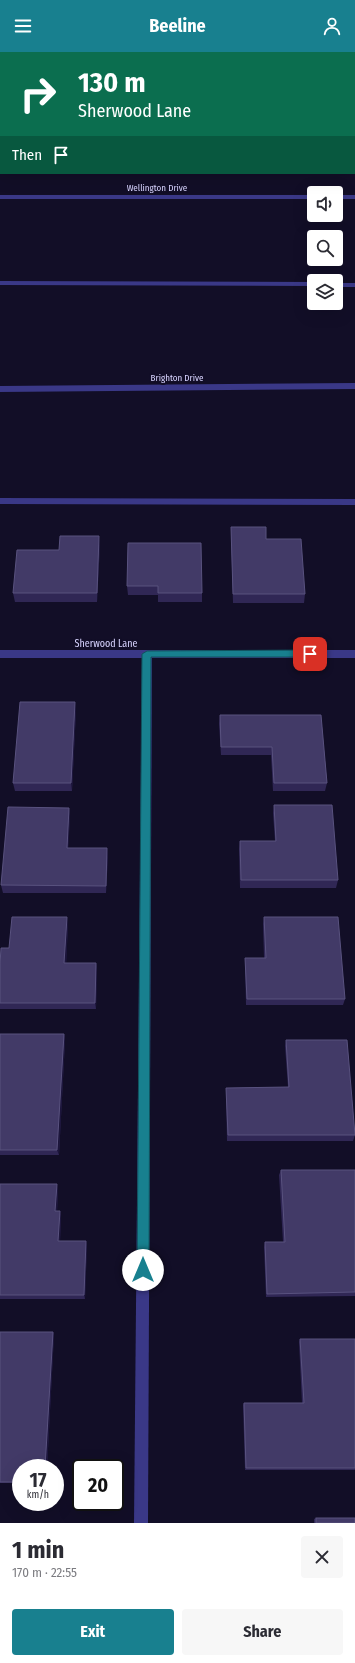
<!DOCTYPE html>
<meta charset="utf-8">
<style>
:root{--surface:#fff;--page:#f7f7f7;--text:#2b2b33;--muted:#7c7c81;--accent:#18808f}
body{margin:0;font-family:"Fira Sans Condensed",sans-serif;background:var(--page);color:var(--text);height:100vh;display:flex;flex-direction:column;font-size:15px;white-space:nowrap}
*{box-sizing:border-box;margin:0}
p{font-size:13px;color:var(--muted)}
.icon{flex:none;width:22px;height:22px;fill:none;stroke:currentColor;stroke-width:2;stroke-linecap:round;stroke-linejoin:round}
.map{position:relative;height:1471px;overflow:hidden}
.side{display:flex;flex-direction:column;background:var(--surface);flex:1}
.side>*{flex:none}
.top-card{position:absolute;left:0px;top:0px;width:355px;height:122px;box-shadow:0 4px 16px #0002;background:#0b6e4f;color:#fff;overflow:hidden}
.buttons{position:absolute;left:307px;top:134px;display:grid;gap:8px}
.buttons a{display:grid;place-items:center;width:36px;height:36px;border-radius:4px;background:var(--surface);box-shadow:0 4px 16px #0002;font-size:20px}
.speed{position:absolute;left:12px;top:1407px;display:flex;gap:8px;font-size:20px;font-weight:700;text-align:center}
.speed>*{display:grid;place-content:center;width:52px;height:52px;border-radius:50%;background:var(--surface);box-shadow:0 4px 16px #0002;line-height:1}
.speed small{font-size:10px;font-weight:400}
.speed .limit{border:2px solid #111;border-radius:6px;background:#fff;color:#111}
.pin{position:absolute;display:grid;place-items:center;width:34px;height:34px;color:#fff;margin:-17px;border-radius:8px;box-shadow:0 2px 6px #0006}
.me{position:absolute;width:44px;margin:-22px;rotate:0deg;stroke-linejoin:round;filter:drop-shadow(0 0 3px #0008)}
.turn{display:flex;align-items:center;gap:14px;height:84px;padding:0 12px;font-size:18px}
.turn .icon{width:52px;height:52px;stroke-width:2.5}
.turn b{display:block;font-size:28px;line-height:34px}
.then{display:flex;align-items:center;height:38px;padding:0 12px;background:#0003;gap:8px;font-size:15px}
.round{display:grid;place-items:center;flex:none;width:42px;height:42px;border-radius:4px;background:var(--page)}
.summary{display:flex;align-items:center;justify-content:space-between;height:68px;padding:0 12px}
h1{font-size:24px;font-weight:700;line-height:30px}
.action{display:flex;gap:8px;margin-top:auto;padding:8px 12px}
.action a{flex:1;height:46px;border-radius:4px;background:var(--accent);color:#fff;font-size:16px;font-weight:700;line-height:46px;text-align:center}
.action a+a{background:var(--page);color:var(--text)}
header{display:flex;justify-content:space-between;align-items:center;height:52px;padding:0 12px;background:var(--accent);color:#fff;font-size:18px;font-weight:700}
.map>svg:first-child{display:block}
</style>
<header><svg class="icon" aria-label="menu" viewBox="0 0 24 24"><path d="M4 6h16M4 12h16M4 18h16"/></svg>Beeline<svg class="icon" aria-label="person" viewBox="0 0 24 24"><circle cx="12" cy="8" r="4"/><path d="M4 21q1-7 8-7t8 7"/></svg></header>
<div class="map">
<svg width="355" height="1471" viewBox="0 0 355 1471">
<rect width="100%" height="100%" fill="#120e27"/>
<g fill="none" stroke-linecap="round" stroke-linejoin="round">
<g fill="#3a3887" fill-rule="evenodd">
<rect x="0" y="66" width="1" height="4"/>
<path d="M0,229l314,1v4l-314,-1z"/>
<rect x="336" y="231" width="19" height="4"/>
<path d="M0,446l355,1v6l-355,-1z"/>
<path d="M147,598l5,4 -4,869h-14l8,-869z"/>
</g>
<g fill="#3a3887" fill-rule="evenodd">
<rect x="339" y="0" width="6" height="1"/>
<rect x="354" y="83" width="1" height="11"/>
<rect x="0" y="143" width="314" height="4"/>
<rect x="336" y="143" width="19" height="4"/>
<path d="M355,331v6l-355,3v-6z"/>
<rect x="0" y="598" width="355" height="8"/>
</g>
</g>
<g fill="#302755">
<path d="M1,22v23h-1v-17z"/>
<path d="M1,83v35h-1v-28z"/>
<path d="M231,475l35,12 39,55 -1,9h-71l-2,-67z"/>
<path d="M128,491l74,50v9h-44v-7h-30l-1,-9z"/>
<path d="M100,493l-3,57h-82l-2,-9 46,-43z"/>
<path d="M76,659l-4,80h-57l-2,-8z"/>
<path d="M220,663h101l6,68 -2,8h-52l-2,-36h-50l-2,-31z"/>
<path d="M274,753l64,75 -2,8h-96l-1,-39 1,-8h35l-2,-28z"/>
<path d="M69,756l1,8 -2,32 40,8 -2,37h-103l-2,-8z"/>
<path d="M264,865l81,82 -2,6h-97l-1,-40v-7h19l-1,-34z"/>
<path d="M68,872l-2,39h30l1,7 -1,39h-96v-45l9,-16z"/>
<path d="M0,982h64l1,7 -6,114h-59z"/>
<path d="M286,988l69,95 -2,6h-126l-1,-47v-6l62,-1 -3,-41z"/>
<path d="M281,1118h74v126l-89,1 -2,-50 1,-5h18l-4,-67z"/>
<path d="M0,1132l58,5 -1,22 4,4 -1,26 27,4 -2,54h-85z"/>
<path d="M0,1280h53l1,3 -7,133h-26v15h-21z"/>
<path d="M300,1287h55v131h-110l-2,-65 1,-2h58l-3,-61z"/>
<path d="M316,1466l39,5h-41v-4z"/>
</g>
<g fill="#1c153b">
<path d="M99,484l1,9 -3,57v-9z"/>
<path d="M75,650l1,9 -4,80 -1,-8z"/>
<path d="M69,756l1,8 -2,40 -1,-8z"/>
<path d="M107,796l1,8 -2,37v-7z"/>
<path d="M67,865l1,7 -2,46 -2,-7z"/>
<path d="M96,911l1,7 -1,39 -1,-6z"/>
<path d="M64,982l1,7 -6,114 -2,-5z"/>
<path d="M57,1132l1,5 -1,26 -2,-4z"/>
<path d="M60,1159l1,4 -1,30 -2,-4z"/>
<path d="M86,1189l1,4 -2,54 -1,-4z"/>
<path d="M53,1280l1,3 -7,133h-2z"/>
</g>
<g fill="#423a67" stroke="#59527f">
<path d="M1,22v14h-1v-8z"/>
<path d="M1,83v25h-1v-18z"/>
<path d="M231,475h35v12h35l4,55h-72z"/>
<path d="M60,484h39l-2,57h-84l4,-43h42z"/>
<path d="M128,491h73l1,50h-44v-7h-31z"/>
<path d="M20,650h55l-4,81h-58z"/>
<path d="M220,663h101l6,68h-53l-2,-36h-51z"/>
<path d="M274,753h58l6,75h-97l-1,-39h36z"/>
<path d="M8,755l61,1 -2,40h40l-1,38 -105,-1z"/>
<path d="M12,865h55l-3,46h32l-1,40h-95v-39l1,-16h8z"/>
<path d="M264,865h74l7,82h-98l-2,-41h21z"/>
<path d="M0,982h64l-7,116h-57z"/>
<path d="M286,988h61l8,95h-127l-2,-47 63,-1z"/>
<path d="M281,1118h74v122l-88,2 -2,-52h20z"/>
<path d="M0,1132h57l-2,27h5l-2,30h28l-2,54h-84z"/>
<path d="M0,1280h53l-8,136h-24v14h-21z"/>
<path d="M300,1287h55v129h-109l-2,-65h60z"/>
<rect x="316" y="1466" width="39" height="5"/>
</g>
<path fill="#18808f" stroke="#10535d" d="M310,598l5,4 -5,3h-159l-2,613 -2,4 -4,2 -4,-2 -2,-4 5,-616 5,-3z"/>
<g text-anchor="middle" stroke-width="4" stroke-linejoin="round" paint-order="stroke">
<g font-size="9" fill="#d8d4ff" stroke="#120e27">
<text x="157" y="139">Wellington Drive</text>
<text x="177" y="329">Brighton Drive</text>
</g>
<g font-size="10" fill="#d8d4ff" stroke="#120e27">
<text x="106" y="595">Sherwood Lane</text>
</g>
</g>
</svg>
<div class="buttons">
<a><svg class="icon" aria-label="sound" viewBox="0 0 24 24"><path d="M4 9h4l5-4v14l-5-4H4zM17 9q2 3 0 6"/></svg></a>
<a><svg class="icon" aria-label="search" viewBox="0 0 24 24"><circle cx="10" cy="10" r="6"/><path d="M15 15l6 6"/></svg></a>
<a><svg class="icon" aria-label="layers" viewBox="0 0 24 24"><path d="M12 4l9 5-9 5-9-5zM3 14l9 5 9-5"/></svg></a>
</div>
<div class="speed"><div>17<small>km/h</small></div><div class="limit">20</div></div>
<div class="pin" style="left:310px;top:602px;background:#d93025"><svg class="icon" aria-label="arrive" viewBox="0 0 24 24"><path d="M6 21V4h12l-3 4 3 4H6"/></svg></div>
<svg class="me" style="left:143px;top:1218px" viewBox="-20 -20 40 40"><circle r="19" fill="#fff"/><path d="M0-13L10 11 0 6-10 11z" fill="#18808f"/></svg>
<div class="top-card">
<div class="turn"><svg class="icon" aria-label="right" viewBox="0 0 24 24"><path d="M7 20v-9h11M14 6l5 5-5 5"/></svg><div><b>130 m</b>Sherwood Lane</div></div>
<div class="then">Then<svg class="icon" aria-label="arrive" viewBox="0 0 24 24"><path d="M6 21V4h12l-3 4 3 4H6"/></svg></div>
</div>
</div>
<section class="side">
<div class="summary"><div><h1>1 min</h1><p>170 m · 22:55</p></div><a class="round"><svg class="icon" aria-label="close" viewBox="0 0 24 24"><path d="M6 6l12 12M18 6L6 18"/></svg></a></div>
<div class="action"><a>Exit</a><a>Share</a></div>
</section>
